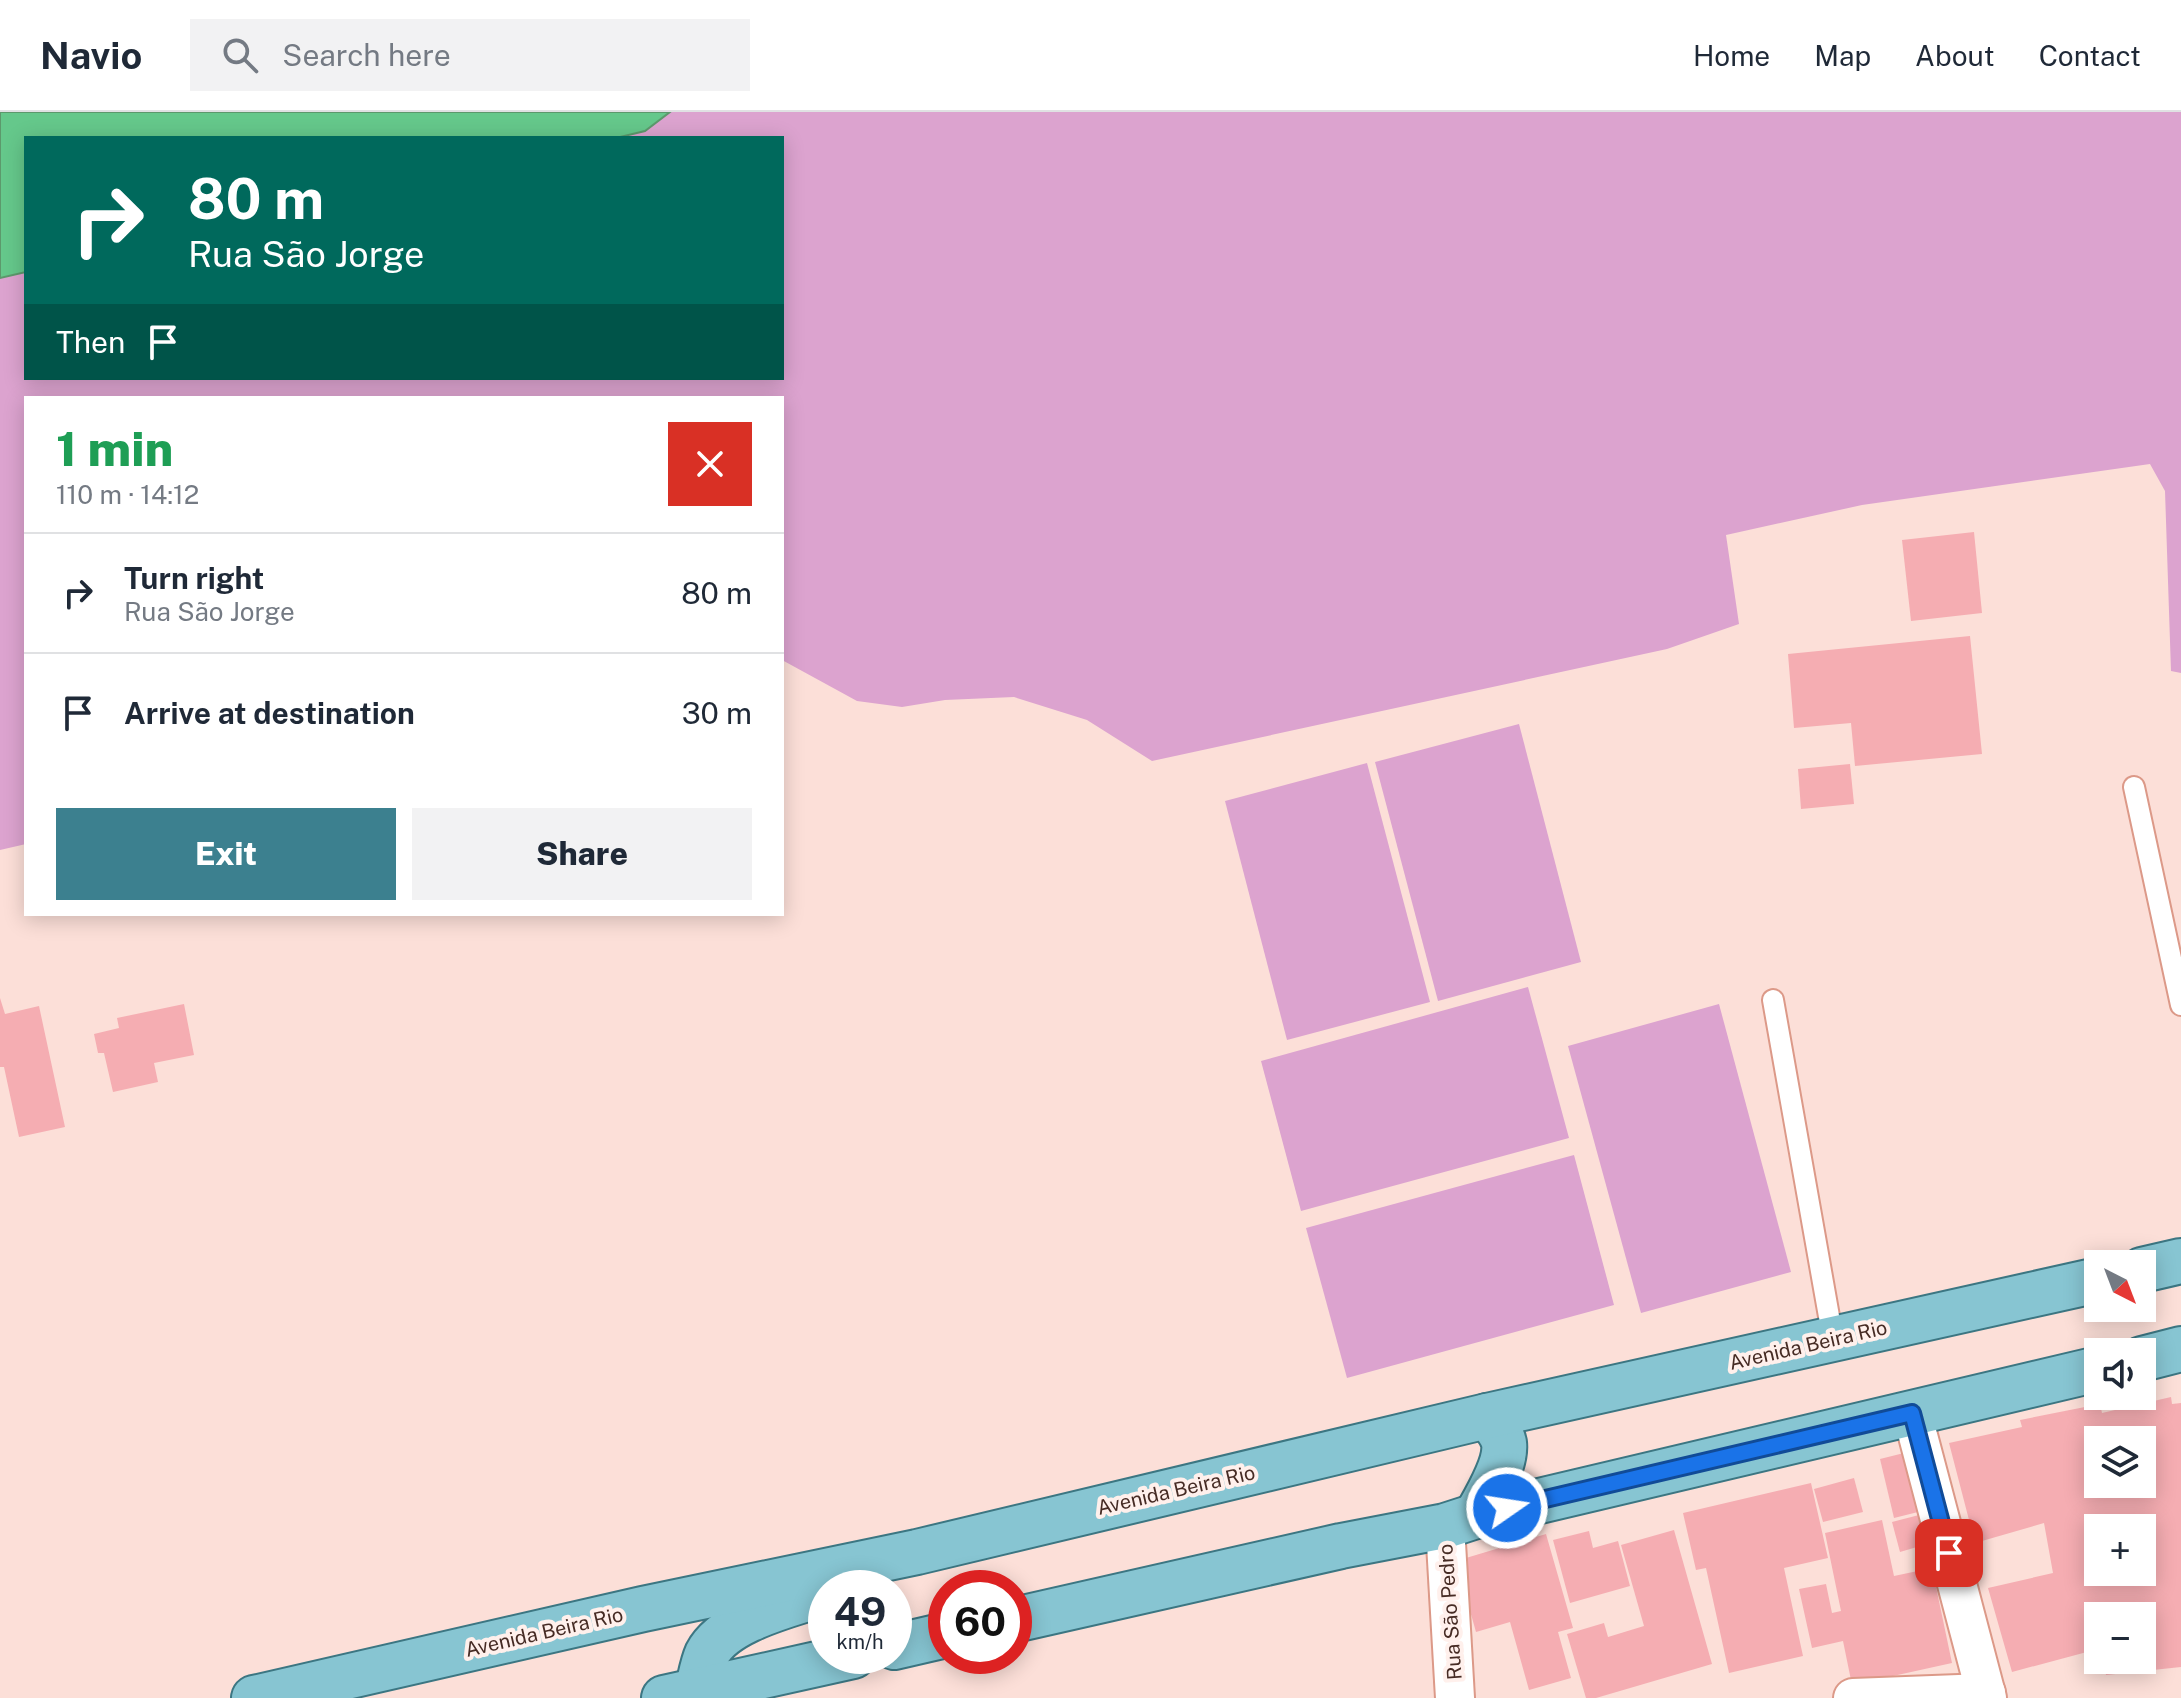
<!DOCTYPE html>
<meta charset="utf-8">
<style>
:root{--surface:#fff;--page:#f2f2f3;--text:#1f2937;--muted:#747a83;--line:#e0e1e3;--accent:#3c808f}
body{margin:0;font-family:"Public Sans",sans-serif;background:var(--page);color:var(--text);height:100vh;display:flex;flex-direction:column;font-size:30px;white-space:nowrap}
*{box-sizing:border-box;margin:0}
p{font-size:26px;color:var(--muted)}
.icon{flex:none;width:44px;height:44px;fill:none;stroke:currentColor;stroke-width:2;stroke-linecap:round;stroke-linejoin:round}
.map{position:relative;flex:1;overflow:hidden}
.sheet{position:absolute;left:24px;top:284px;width:760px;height:520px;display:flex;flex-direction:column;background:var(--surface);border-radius:0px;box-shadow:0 4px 20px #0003}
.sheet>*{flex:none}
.guide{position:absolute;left:24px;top:24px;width:760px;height:244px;border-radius:0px;box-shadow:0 4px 20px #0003;background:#00695c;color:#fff;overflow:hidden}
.needle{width:52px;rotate:138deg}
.buttons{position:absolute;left:2084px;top:1138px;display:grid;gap:16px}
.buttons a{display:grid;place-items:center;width:72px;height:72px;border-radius:0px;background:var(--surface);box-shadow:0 4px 20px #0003;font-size:40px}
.speed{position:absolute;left:808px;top:1458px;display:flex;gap:16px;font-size:40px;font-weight:700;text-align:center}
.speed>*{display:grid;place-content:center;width:104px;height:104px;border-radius:50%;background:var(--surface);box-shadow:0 4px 20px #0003;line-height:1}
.speed small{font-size:20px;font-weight:400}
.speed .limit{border:12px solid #d22;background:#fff;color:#111}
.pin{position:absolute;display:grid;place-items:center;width:68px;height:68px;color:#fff;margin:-34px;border-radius:16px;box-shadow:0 4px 12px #0006}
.me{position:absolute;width:88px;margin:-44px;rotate:77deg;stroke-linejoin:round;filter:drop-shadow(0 0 6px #0008)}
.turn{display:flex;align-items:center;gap:28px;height:168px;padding:0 32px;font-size:36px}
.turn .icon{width:104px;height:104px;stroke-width:2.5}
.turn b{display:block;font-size:56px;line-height:68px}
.then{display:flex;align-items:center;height:76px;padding:0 32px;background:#0003;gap:16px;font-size:30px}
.round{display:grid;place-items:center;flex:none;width:84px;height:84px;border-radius:0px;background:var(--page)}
.head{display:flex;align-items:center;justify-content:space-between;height:136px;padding:0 32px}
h1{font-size:48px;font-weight:800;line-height:60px;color:#1e9e55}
.primary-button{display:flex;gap:16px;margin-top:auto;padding:16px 32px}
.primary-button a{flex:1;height:92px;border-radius:0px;background:var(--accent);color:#fff;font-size:32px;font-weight:800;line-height:92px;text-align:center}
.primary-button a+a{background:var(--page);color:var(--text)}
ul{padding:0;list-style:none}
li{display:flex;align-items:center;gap:24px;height:120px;padding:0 32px;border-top:2px solid var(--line)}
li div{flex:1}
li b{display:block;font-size:30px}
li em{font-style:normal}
header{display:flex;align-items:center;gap:48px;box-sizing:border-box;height:112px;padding:0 40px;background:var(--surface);border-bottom:2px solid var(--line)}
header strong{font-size:38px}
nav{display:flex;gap:44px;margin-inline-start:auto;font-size:28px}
.search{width:560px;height:72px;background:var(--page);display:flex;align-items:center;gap:20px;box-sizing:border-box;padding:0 28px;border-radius:0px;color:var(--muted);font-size:30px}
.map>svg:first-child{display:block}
</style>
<header>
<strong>Navio</strong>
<div class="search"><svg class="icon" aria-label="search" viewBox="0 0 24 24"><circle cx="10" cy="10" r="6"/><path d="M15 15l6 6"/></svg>Search here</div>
<nav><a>Home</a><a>Map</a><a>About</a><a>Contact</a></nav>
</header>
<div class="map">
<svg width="2181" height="1586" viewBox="0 0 2181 1586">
<rect width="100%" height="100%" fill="#fcdfd8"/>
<g fill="#dca3cf">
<path d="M670,0h1511v561l-10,-2 -6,-180 -15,-27 -288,41 -136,30 13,89 -72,25 -515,112 -65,-41 -73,-23 -69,3 -43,7 -45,-6 -75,-41v-262h-756v446l-26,6v-572l26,-6v106h756v-240h-166l29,-7z"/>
<path d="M1519,612l62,238 -143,39 -63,-239z"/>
<path d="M1367,651l63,239 -143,38 -62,-239z"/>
<path d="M1528,875l41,151 -268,73 -40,-150z"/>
<path d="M1719,892l72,268 -150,41 -73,-267z"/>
<path d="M1574,1043l40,150 -267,73 -41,-150z"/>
</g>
<path fill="#65c88b" stroke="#5c996c" stroke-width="2" d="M0,0h670l-25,19 -29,7h-590v134l-26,6z"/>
<g fill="#f5adb2" fill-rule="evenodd">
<path d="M1974,420l8,81 -71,8 -9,-81z"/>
<path d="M1970,524l12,118 -127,12 -4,-43 -57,5 -6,-74z"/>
<path d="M1850,652l4,40 -53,5 -3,-40z"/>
<path d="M0,886l5,16 34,-8 26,121 -46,10 -15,-70h-4z"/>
<path d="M184,892l10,51 -40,8 4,19 -45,10 -9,-39h-6l-4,-19 25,-6 -2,-10z"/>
<path d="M2171,1285l1,7 9,-1v264l-75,8 -3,-15h39v-44h-44v33l-86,23 -24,-84 65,-15 -9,-50 -69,20 -26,-100 73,-16 -2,-7 80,-16 2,9zM2098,1328h44v44h-44zM2098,1416h44v44h-44z"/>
<path d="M1904,1341l14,59 -24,6 -14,-59z"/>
<path d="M1854,1366l9,34 -40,10 -9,-33z"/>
<path d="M1811,1371l17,75 -44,10 19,88 -74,17 -23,-105 -10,2 -13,-57z"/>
<path d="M1919,1403l8,29 -27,8 -8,-30z"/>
<path d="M1882,1408l12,56 38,-8 20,95 -100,22 -9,-44 -31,7 -13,-59 27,-5 6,29 9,-2 -16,-78z"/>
<path d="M1674,1418l38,134 -116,34h-10l-19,-64 37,-11 4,14 36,-11 -23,-81z"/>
<path d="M1589,1419l4,17 25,-7 12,45 -60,17 -17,-63z"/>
<path d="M1546,1422l27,94 -15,4 13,46 -42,12 -19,-68 -34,10 -20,-71z"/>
</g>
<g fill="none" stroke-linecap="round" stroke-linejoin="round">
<g stroke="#dc9988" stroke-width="24">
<g id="lane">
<path d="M2134,675l47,218"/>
<path d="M1773,888l60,339"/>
</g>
</g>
<g stroke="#dc9988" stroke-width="42">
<g id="street">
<path d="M1912,1301l75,285"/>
<path d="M1445,1414l10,172"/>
<path d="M1853,1586l133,-5"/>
</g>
</g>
<g stroke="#3c7682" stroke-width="48">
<g id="primary">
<path d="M2142,1158l39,-9"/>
<path d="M2142,1247l39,-10"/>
<path d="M1476,1404c10,-18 31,-52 28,-73 -2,-10 -11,-20 -17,-27"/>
<path d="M1014,1508l327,-74 104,-20 31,-10 622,-147"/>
<path d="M894,1535l52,-12"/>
<path d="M697,1579c3,-11 5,-26 10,-37 16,-31 71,-46 103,-56"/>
<path d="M254,1586l389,-89 274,-57 570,-136 611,-136"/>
<path d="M664,1586l189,-42"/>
</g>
</g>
<use href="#lane" stroke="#fff" stroke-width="20"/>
<use href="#street" stroke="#fff" stroke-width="38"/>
<use href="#primary" stroke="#87c5d2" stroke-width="44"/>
</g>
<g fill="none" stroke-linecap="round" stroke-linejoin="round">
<g stroke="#114b97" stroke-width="20">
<path id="route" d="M1507,1396l405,-95 37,140"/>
</g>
<use href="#route" stroke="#1a73e8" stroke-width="14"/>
</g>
<g text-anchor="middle" stroke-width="8" stroke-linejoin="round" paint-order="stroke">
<g font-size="20" fill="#462b24" stroke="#fff0ec">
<text transform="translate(1808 1233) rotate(-13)" y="7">Avenida Beira Rio</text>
<text transform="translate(1176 1378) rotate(-13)" y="7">Avenida Beira Rio</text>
<text transform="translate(1450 1500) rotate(-94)" y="7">Rua São Pedro</text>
<text transform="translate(544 1520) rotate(-13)" y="7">Avenida Beira Rio</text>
</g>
</g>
</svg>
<div class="buttons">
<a><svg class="needle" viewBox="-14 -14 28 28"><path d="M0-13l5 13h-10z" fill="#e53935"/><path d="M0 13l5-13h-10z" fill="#747a83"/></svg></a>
<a><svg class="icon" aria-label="sound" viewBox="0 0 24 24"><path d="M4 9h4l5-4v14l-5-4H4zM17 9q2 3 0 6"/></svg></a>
<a><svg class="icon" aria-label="layers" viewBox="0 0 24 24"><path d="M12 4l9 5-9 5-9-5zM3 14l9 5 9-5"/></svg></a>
<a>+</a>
<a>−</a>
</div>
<div class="speed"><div>49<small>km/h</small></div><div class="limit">60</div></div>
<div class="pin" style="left:1949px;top:1441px;background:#d93025"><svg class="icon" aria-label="arrive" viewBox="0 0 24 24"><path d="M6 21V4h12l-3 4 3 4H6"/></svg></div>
<svg class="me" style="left:1507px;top:1396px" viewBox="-20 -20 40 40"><circle r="17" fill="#1a73e8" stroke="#fff" stroke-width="3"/><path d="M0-11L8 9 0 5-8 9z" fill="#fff"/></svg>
<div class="guide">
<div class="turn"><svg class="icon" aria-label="right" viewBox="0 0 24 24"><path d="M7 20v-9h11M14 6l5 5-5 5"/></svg><div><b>80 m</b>Rua São Jorge</div></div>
<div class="then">Then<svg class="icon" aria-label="arrive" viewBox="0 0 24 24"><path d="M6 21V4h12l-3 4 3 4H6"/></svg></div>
</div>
<section class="sheet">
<div class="head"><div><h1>1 min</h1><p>110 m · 14:12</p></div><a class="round" style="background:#d93025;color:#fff"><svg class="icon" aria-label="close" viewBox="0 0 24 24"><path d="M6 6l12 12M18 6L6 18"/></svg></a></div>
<ul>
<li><svg class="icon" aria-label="right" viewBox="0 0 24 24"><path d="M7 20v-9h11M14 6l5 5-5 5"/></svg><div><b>Turn right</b><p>Rua São Jorge</p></div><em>80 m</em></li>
<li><svg class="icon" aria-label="arrive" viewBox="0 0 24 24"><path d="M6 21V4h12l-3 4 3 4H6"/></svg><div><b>Arrive at destination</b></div><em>30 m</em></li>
</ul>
<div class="primary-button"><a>Exit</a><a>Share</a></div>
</section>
</div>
